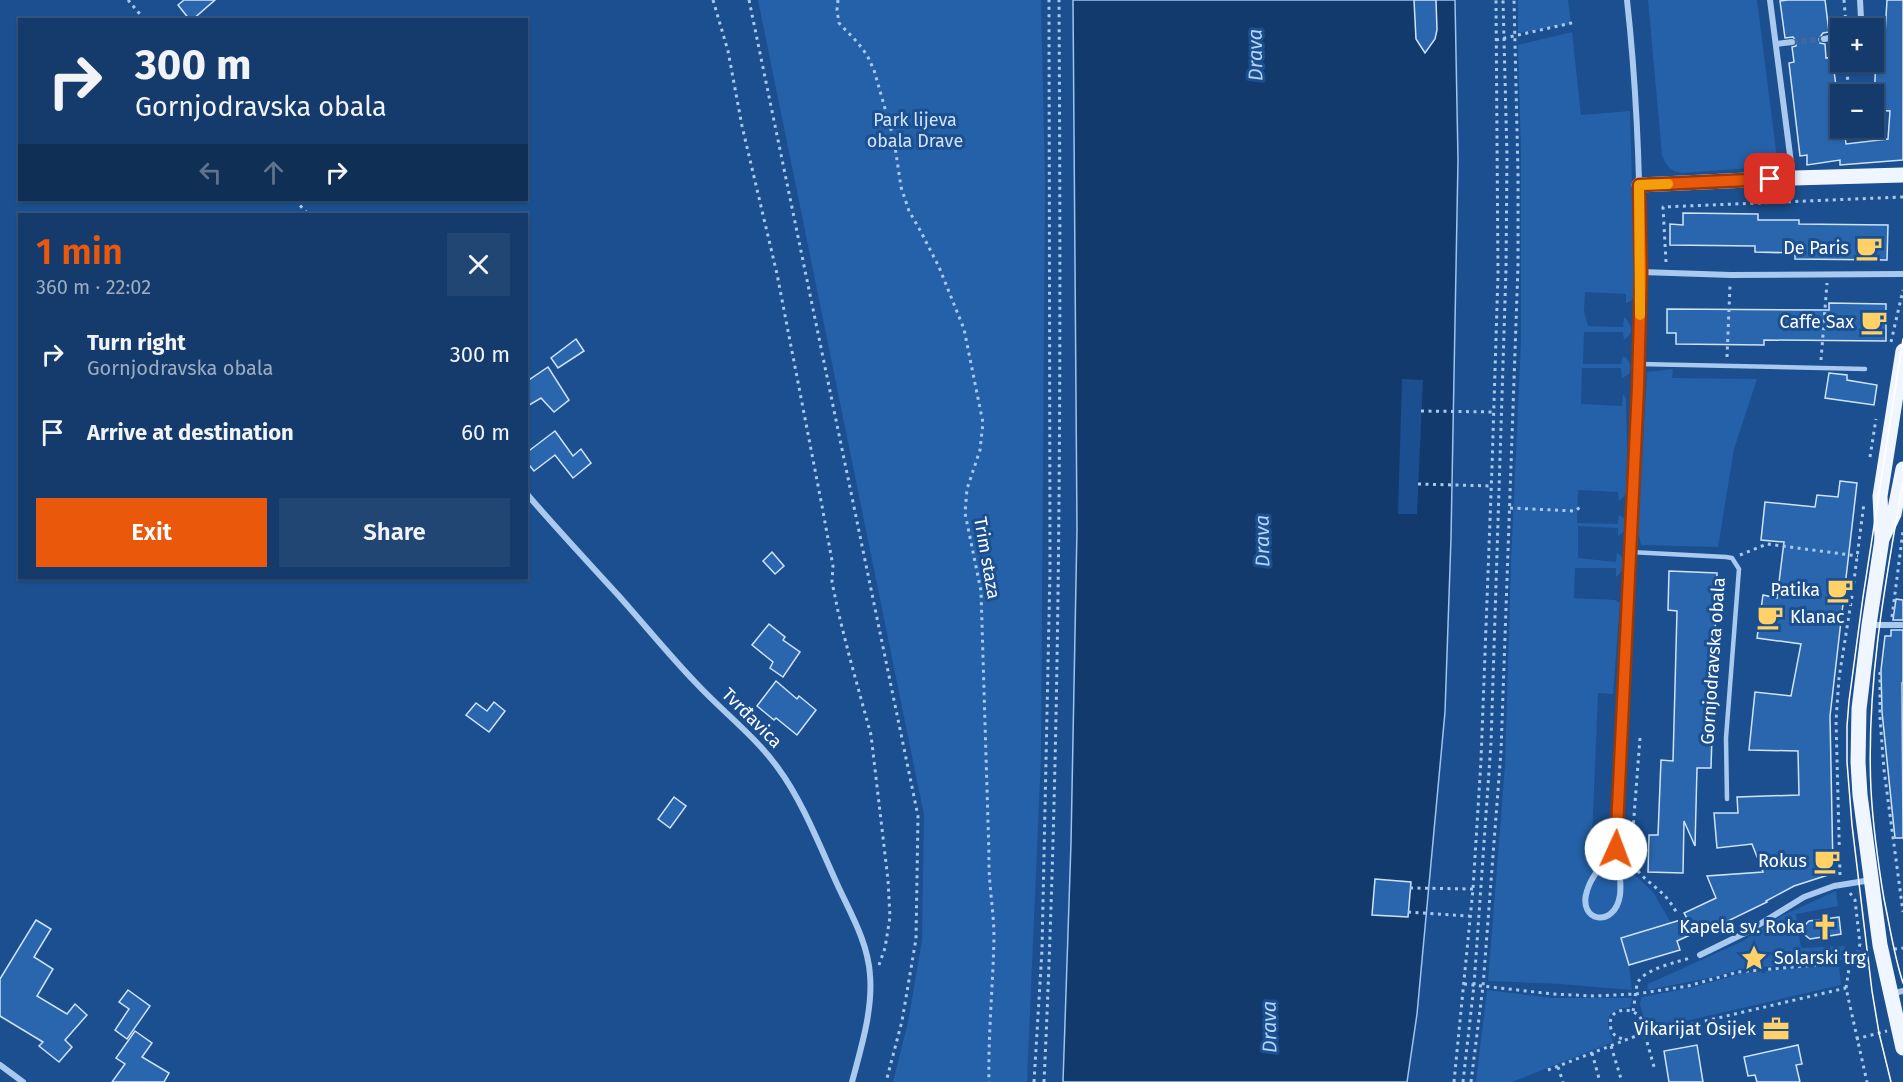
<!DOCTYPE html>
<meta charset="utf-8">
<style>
:root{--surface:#143b6b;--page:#214673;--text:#f1f3f6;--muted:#9dadc1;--line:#33557e;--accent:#ea580c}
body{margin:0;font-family:"Fira Sans",sans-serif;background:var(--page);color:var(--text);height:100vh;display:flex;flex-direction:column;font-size:22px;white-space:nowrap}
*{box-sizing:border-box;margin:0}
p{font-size:20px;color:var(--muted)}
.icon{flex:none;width:33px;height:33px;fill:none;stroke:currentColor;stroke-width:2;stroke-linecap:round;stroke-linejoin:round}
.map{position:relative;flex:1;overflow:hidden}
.side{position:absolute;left:18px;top:213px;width:510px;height:366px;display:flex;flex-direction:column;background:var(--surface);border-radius:0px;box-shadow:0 2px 4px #0004,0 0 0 2px var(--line)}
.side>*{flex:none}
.hud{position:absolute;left:18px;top:18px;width:510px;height:183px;border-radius:0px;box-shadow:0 2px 4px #0004,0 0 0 2px var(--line);background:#143b6b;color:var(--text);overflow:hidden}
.fabs{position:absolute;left:1830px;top:18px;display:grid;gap:12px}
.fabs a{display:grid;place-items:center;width:54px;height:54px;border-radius:0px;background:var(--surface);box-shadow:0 2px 4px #0004,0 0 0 2px var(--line);font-size:30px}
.pin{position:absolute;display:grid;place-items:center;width:51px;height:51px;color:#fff;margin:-26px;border-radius:12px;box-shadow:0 3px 9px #0006}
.me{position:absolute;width:66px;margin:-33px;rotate:2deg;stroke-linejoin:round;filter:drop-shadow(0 0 4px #0008)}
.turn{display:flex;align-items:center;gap:21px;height:126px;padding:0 18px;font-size:27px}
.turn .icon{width:78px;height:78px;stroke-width:2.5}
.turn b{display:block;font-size:42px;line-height:51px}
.lanes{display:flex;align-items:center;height:57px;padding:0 18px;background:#0003;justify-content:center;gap:30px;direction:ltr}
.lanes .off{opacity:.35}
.round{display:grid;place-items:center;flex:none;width:63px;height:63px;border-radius:0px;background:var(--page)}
.headline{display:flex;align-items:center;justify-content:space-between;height:102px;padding:0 18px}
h1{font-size:36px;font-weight:600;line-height:45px;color:var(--accent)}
.primary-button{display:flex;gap:12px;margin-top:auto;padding:12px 18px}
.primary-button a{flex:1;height:69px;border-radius:0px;background:var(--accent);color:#fff;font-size:24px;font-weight:600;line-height:69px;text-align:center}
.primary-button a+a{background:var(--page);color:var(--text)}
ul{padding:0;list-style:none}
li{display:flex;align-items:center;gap:18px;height:78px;padding:0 18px}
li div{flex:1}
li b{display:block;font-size:22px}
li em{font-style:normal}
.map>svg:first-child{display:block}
</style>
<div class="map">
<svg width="1903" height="1082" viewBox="0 0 1903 1082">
<rect width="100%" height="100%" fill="#1b4f8f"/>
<g fill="#2461a8">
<path d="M758,0h283l4,182 -4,575 -14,325h-134l15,-60 14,-82 2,-125z"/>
<path d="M1518,0h50l3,24 -53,9z"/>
<path d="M1648,0h109l21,166 -96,7c-12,-2 -16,-7 -20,-18z"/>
<path d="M1572,32l9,83 49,-4 5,184 -4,6 -5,2v-9l-41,-2 -1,19 4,15 35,1 1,-10c9,8 10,17 0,23l-1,-8h-39l-1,32h38l2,-8c7,4 9,11 6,18l-7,4 -1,-10h-39l-1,36 41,2 1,-12 3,4 2,92 -3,5 -6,6 -1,-9 -40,-2 -1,33 41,1 1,-9 6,4c2,8 1,12 -7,17v-8l-40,-2v32l38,4 1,-10c10,9 9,17 -1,25v-9h-41l-1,30 41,2 5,3 -7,91 -15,-1 -6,146 15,1 15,23 31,29 18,31 -50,15 8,27 3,25 -72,-6 -72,-3 17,-215 6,-203 10,-222v-188l-3,-108z"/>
<path d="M1673,369l-1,9 85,1 -23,70 -16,98 -77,-2 -3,-13 9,-160z"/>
<path d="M1836,891l2,15 -42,8 5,34 44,-2 -1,12 -2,2 -102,9 -26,8 -67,13 1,-6 95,-43 32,-22z"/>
<path d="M1839,965l2,20 -194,45 -7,-26 2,-7 52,-10 49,-14z"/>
<path d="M1487,990l66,8h79l-2,9c-26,3 -25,13 -17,35l-101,40h-36z"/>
</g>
<path fill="#123a6d" stroke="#9cc4f0" stroke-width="1.5" d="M1073,0h382l3,160 -7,378 -6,174 -28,302 -10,68h-344l8,-239 6,-314z"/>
<path fill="#1b4f8f" d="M1402,379l21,1 -6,134h-19z"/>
<g fill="#2a66ad" stroke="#cfe3fa" stroke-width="1.5">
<path d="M184,0h31l-23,20h-2l-12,-15z"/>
<path d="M1414,0h22l1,30 -2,9 -10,14 -9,-14z"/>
<path d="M1788,0h37l4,32 -6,1 -4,6 1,4 5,1 1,14 6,-1 8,57v14h4l2,16 42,-5 2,-28 -16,-1 2,-60 8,1 3,-51h16v160l-63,5v-5l-33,5v-10l-7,1 -11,-93 5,-1 -2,-15 4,-1 1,-4 -4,-5 -8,1 -5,-37z"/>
<path d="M1683,213l75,1v6h41v4l89,1 -1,35 -92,-1v-6l-40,-1v-6l-85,-1v-21l13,1z"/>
<path d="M1829,303l57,1v37l-122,-1v5l-88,-1v-11h-9v-24l162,1z"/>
<path d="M576,339l8,12 -26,17 -7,-10z"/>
<path d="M548,367l21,33 -15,12 -13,-14 -15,9v-25z"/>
<path d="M1829,373l18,2v5l30,5 -3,20 -49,-7z"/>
<path d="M555,431l18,25 8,-7 10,14 -18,15 -18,-23 -21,16 -8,-10v-8z"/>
<path d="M1840,481l17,2 -27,233 3,154 -5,5 -34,11 -28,15 1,1 -41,20 -1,-3 -48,22 3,9 -51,15 -8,-27 66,-20 -3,-5 32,-15 -9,-22 56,-4 -11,-28 -35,4 -3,-35h24l-1,-16 62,-2 -1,-44 -49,-1 6,-58 36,4 10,-52 -44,-6 6,-43 14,3 7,-56 -23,-2 4,-38 50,5 2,-12 21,2z"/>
<path d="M772,552l12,14 -9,8 -12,-13z"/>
<path d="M1669,571l48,2 -6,195h-14l-2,78 -11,-25 -1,52 -35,-1 1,-37h9l3,-75 12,1 4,-150 -9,-1z"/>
<path d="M1896,599l7,1v20h-10z"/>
<path d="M769,624l16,13 -2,3 17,12 -17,25 -13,-9 3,-6 -21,-17z"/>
<path d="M1891,630h12v53h-1l1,155h-8l-13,-126 -1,-42 4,-34h6z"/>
<path d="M776,681l21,18 2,-3 17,14 -19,25 -21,-17 -2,2 -17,-14z"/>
<path d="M494,702l11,9 -16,21 -23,-17 10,-12 11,8z"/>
<path d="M674,797l12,9 -16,22 -12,-9z"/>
<path d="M1375,879l36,3 -3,35 -36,-2z"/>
<path d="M1839,917l2,17 -31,5 -5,-4 -1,-9 5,-5z"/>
<path d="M36,920l15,9 -17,28 19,12 -16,27 30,18 8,-10 12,11 -22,25 7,7 -13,15 -20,-16 4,-4 -43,-26v-37z"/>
<path d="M128,990l22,16 -23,33 -12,-9 14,-21 -10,-7z"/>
<path d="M135,1031l17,12 -10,14 27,16 -5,9h-52l13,-18 -9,-6z"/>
<path d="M1697,1045l6,37h-34l-5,-31z"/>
<path d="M1798,1045l4,19 -6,1 4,17h-43l-2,-7 -7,1 -4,-19z"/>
</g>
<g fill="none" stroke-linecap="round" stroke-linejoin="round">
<path stroke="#3d69a0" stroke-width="6" stroke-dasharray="6 3" stroke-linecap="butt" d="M1792,42l32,-3"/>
<g stroke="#a9c9ee" stroke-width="3" stroke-dasharray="3 4.5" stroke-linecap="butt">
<path d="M128,0l17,20"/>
<path d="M713,0l15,51 14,75 35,148 45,232 11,60 -1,16 6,29 11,44 22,80 17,145 2,37 -5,31 -6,17"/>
<path d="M749,0l169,816 -2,123 -14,82 -16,61"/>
<path d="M838,0l-1,10 2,13 19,20 9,12 7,15 20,70 7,47 8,24 11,19 19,37 25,62 19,94 -3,27 -13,39 -2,24 16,78 8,264c-1,27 5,55 5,83 -1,48 -6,96 -5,144"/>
<path d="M1844,0l2,25"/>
<path d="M1496,40l80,-18"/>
<path d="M1845,62l5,32"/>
<path d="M1856,128l3,14"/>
<path d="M295,200l13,14"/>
<path d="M1666,262l-3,-55 240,-10"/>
<path d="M1891,342l12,-52"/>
<path d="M1727,357l3,-71"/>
<path d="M1821,360l6,-77"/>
<path d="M1421,411l73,1"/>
<path d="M1870,457l6,-38"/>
<path d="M1418,484l74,2"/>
<path d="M1510,508l65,3 7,-5"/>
<path d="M1740,555l27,-11 91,12"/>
<path d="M1892,617l11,-86"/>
<path d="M1880,672v46l4,52 19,142"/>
<path d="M1640,738l-9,117c2,18 21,28 33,40 6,6 10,13 14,20"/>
<path d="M1840,875l-4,-154 3,-43 13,-82 12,-93"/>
<path d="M1410,888l63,1"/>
<path d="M1850,893l5,7 5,44 -3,11 -7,7 -4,26 21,94"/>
<path d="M1408,912l61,4"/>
<path d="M1894,949l9,-1"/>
<path d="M1464,984l89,10 41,2 42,-2 52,-8 50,-14 112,-10"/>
<path d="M1633,1011c2,-8 2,-21 5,-29 7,-13 39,-20 52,-24"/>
<path d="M1641,1022l4,13 201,-47"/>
<path d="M1645,1035l10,35"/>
<path d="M1856,1039l31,-8"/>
<path d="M1611,1046l11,36"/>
<path d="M1592,1053l8,29"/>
<path d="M1558,1067l5,15"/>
<path d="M1548,1070l88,-34c24,-27 -33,-38 -25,-7 2,7 8,9 15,11"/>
<path d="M1034,1082l8,-132 8,-379 -1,-571"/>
<path d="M1044,1082c17,-360 17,-721 15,-1082"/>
<path d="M1454,1082l19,-193 8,-129 11,-293 6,-193 -2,-274"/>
<path d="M1463,1082l11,-97 17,-242 15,-474 1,-113 -4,-156"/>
<path d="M1471,1082l12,-96 18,-235 17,-485v-92l-4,-174"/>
</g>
<g stroke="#a9c9ee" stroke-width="4.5">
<path d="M1639,364l226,5"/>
<path d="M1630,552l96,5 6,1 7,11 -13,169 1,61"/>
</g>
<g stroke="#a9c9ee" stroke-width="6">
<path d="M1770,0l23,178"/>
<path d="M1857,28l4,-10 -1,-18"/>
<path d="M1824,39l16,-3"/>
<path d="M1776,44l16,-2"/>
<path d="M1641,272l90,3 172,-1"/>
<path d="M526,493c30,35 61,68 92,102 26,29 51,60 78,88 27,29 59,53 82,85 24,32 43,81 60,118 13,28 30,57 32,89 3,35 -9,73 -18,107"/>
<path d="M1870,625h33"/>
<path d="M1616,849c-11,13 -24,25 -29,42 -10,31 28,38 33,4 2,-15 -2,-31 -4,-46 10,-281 42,-569 11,-849"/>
<path d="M1700,955l47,-23 57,-35 30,-11 37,-6"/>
<path d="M1891,994l12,-3"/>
<path d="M0,1065l23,17"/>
</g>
<g stroke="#f0f6ff" stroke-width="15">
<path d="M1639,185l154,-7 110,-3"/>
<path d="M1903,351l-23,145 2,43 -13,86 -10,84 -1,53 2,33 20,150 23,103"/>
<path d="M1882,539l12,-25 9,-45"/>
</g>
<g stroke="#fff" stroke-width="1.5">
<path d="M1903,482c-18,101 -37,204 -32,308 2,36 7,73 13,109 6,28 10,57 19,84"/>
<path d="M1891,1082l-12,-49 -7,-42 -20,-166 -5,-63v-36l2,-25 14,-104 40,-258"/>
</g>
</g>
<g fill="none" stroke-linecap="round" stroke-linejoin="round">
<g stroke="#983908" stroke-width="15">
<path id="route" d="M1616,849l22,-462 3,-115 -2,-87 131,-6"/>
</g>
<use href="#route" stroke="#ea580c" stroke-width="10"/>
<path stroke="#f59e0b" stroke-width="10" d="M1640,315l-1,-130 29,-1"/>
</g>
<defs>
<g id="cafe-bare" transform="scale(2.07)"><path d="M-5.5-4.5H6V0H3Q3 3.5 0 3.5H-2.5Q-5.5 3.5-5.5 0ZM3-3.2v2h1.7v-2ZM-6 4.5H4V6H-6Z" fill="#ffd166" stroke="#1b4f8f" stroke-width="2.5" paint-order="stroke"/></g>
<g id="church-bare" transform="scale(2.07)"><path d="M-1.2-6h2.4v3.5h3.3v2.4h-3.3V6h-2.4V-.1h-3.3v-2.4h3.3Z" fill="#ffd166" stroke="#1b4f8f" stroke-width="2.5" paint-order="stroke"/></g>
<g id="sight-bare" transform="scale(2.07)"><path d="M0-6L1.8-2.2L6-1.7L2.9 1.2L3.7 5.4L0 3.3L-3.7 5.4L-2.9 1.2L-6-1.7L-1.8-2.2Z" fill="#ffd166" stroke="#1b4f8f" stroke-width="2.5" paint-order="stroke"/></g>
<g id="office-bare" transform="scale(2.07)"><path d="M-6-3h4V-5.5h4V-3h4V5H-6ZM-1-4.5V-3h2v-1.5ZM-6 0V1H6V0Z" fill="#ffd166" stroke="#1b4f8f" stroke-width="2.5" paint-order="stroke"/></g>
</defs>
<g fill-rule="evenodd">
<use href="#cafe-bare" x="1869" y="248"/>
<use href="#cafe-bare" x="1874" y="322"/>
<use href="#cafe-bare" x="1840" y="590"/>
<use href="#cafe-bare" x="1770" y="617"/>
<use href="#cafe-bare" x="1827" y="861"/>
<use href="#church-bare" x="1825" y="927"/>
<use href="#sight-bare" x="1754" y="958"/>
<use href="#office-bare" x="1776" y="1029"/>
</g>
<g text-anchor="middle" stroke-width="6" stroke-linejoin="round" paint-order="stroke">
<g font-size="18" fill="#cfe3fa" stroke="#1b4f8f">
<text x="915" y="126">Park lijeva<tspan x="915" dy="21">obala Drave</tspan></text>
</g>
<g font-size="18" fill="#fff" stroke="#1b4f8f" text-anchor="end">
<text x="1849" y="254">De Paris</text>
<text x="1854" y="328">Caffe Sax</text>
<text x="1820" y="596">Patika</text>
<text x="1790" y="623" text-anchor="start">Klanac</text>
<text x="1807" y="867">Rokus</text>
<text x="1805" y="933">Kapela sv. Roka</text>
<text x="1774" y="964" text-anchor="start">Solarski trg</text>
<text x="1756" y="1035">Vikarijat Osijek</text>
</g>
<g font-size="18" fill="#fff" stroke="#1b4f8f">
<text transform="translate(987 558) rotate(80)" y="6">Trim staza</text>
<text transform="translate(1713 661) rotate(-86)" y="6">Gornjodravska obala</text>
<text transform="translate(752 718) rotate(45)" y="6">Tvrđavica</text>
</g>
<g font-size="20" font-style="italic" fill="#b5d3f5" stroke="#1b4f8f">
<text transform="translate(1255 55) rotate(-91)" y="7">Drava</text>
<text transform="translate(1262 541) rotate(-91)" y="7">Drava</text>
<text transform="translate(1269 1027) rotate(-91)" y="7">Drava</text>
</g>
</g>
</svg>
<div class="fabs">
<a>+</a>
<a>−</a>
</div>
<div class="pin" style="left:1770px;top:179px;background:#d93025"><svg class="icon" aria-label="arrive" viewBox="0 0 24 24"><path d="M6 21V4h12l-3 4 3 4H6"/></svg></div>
<svg class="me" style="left:1616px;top:849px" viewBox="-20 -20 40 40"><circle r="19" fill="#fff"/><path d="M0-13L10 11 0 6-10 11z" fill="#ea580c"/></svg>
<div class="hud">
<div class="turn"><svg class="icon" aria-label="right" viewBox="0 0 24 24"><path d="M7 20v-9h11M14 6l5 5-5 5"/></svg><div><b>300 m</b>Gornjodravska obala</div></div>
<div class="lanes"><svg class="icon off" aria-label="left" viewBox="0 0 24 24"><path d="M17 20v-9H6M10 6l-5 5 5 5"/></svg><svg class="icon off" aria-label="ahead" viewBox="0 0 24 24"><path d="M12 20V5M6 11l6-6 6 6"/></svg><svg class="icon" aria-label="right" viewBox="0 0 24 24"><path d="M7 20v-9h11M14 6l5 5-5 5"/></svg></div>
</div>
<section class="side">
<div class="headline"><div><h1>1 min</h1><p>360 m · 22:02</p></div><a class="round"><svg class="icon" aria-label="close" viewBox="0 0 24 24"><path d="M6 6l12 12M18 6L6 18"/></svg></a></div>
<ul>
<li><svg class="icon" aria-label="right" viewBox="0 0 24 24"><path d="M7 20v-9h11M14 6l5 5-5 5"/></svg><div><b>Turn right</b><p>Gornjodravska obala</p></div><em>300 m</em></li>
<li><svg class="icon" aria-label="arrive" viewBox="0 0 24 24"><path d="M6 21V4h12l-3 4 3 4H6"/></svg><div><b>Arrive at destination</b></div><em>60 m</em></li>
</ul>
<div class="primary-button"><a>Exit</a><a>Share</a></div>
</section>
</div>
